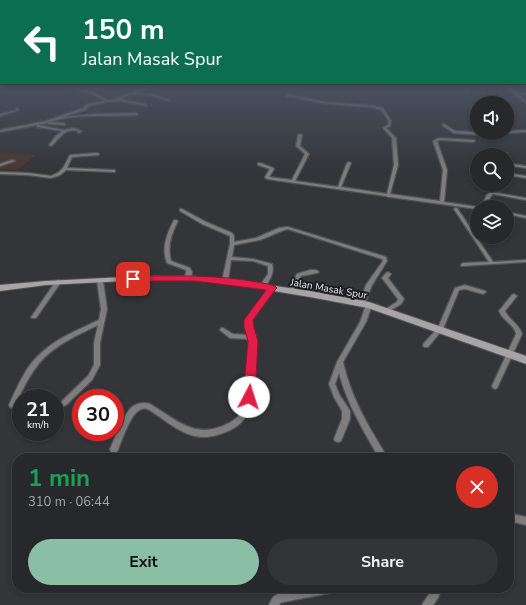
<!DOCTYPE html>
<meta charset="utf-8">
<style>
:root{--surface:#26282b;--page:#323437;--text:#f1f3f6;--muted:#a4a6a9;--line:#424447;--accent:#8abfa5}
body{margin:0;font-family:"Nunito Sans",sans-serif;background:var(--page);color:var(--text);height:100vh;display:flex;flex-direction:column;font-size:15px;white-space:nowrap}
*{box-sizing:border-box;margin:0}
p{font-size:13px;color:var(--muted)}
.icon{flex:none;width:22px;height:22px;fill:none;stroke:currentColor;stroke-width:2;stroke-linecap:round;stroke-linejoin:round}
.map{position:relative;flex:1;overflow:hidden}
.sheet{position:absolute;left:12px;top:453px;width:502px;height:140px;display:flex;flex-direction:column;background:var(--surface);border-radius:16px;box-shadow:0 2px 6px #0003,0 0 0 1px var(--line)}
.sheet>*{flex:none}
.hud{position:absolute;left:0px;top:0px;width:526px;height:84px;box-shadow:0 2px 6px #0003,0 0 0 1px var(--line);background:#0b6e4f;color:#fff;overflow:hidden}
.tools{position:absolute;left:470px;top:96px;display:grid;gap:8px}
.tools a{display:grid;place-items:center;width:44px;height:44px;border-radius:50%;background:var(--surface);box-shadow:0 2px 6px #0003,0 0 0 1px var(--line);font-size:20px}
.speed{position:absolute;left:12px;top:389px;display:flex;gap:8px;font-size:20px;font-weight:700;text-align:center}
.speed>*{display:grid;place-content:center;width:52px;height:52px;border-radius:50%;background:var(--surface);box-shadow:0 2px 6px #0003,0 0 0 1px var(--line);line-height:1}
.speed small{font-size:10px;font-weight:400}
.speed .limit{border:6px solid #d22;background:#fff;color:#111}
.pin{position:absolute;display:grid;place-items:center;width:34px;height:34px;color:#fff;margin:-17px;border-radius:8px;box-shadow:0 2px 6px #0006}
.me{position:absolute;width:44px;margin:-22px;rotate:5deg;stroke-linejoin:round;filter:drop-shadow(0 0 3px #0008)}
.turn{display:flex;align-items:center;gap:14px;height:84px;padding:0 16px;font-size:18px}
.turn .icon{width:52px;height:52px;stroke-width:2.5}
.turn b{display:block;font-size:28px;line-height:34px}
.round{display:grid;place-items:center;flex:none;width:42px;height:42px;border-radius:21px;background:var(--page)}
.overview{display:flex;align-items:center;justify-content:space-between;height:68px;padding:0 16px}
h1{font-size:24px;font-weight:700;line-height:30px;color:#1e9e55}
.action{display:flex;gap:8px;margin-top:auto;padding:8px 16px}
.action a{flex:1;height:46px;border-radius:24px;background:var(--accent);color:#111;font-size:16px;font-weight:700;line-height:46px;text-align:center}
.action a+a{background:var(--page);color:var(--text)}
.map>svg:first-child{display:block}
</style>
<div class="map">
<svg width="526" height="605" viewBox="0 0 526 605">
<rect width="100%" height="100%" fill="#333539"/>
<path fill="#4a382f" d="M0,152l36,3 -19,15 -17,-1z"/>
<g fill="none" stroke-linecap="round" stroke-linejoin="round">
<g stroke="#515356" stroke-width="2.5">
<g id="street">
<path d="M63,86h4l27,6 13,8 9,-1v-1l32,-12h3l-16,7 18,1 17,6 -1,1 -16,-5 -21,-2 -13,5 27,5 1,2 -28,-5 -12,1 -18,4 -4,4 -21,7 30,-3 43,-1 1,2c-28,2 -62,-2 -89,7l15,1 1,1v1l-16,-1 -1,-1 -48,9v-2l46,-9 37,-13 4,-4 18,-3 -13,-7z"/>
<path d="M467,86h2l-2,5h-2z"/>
<path d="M485,86h2l-2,3 -1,-1z"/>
<path d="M506,86h2l10,8 8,-1v2h-6l6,6v2l-10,-7z"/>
<path d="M287,94l39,8 44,3 13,3 8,13 -1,5 -4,2 10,10 2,27 -8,29 50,7 3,-31 -10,-29 6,-3 35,2 1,1 -2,1 -33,-2 -3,1 10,29 -3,32 34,5h-1v2l-87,-12h-2l-2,-1 -119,-17 -2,-2 5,-8 -12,-4v-2h2l13,5 1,1 -5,8 23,3 13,-26 -9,-8 2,-11 2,-1 2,1 -2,11 9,8 -14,27 43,6 9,-24 2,-1 2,1 -10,24 46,7 7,-29 -2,-27 -9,-10 5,-3 1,-4 -8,-11 -11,-3 -44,-3 -40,-8z"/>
<path d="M472,107l5,7v3l-6,-9z"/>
<path d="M16,108h2l1,2 -19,6v-2l16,-4z"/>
<path d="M444,124l11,7 34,2 2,1 10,-1 -11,3 -4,-2 -6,1 -26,-2 -11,-7v-2z"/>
<path d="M38,125l26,5 9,-2 9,3 -3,2h-1v-2c-14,-4 -18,8 -27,15l-2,-1 7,-9 6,-5 -25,-4v-1z"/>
<path d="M526,130v2l-19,1v-2z"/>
<path d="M97,153l2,1 -1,1 -26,2 -5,11 47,2h1v2l-49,-2 -6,5 -9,3 -23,-3 -28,-1v-2l28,1 23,3 7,-3 5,-5 7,-13z"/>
<path d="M505,153h2v3l-3,-1z"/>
<path d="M12,160l3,1 -15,5v-2z"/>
<path d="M507,163l19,3v2l-19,-3z"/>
<path d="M507,173l19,3v2l-19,-3z"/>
<path d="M491,192l35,6v2l-33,-6 -2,2 -6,11h-4l6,-12z"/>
<path d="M455,208h2l36,54 33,-2v2l-65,4v-1l2,-2 26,-1 -35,-53z"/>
<path d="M180,209h2l24,13 26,11 2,3v6l22,-4 23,-10 9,-1 98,30 1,4 -15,24 -8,20h-4l-1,-1 7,-19 17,-24 -1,-2 -94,-30 -4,1 -24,10 -26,5 -2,12 21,2 19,5c3,9 -3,17 -8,24h-4l-1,-1 9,-13v-8l-15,-5 -22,-1 -3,21 -3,2 -3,-2 8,-37v-8l-28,-12 -22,-13z"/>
<path d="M507,212l19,4v2l-19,-4z"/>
<path d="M174,220h2l2,1c-7,13 -11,26 -7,40l19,7 2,4 -1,6 -3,2 -3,-2 1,-6v-2l-19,-7c-6,-14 0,-30 7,-43z"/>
<path d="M310,270h6l3,2c-3,2 -14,3 -18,4l-9,16h-4l-1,-1 10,-17z"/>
<path d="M388,272l3,2 -3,4 16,21 -3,5 -15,9 -2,-1 -1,-1 1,-1 13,-8 1,-3 -16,-21 4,-5z"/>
<path d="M100,279l3,2 4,28 -7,34v22l-8,15 -26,25 -2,1 -2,-1 -1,-2 1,-2 26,-25 6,-11v-22l4,-18c-22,11 -46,21 -61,41 -10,13 -16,27 -23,41l-2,1 -2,-1 -1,-2c8,-17 15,-35 28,-48 17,-18 41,-27 62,-37l2,-11 -4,-28z"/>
<path d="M58,280l3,2 -25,36h-4l-1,-1 1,-1 24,-35z"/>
<path d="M465,285l20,6 1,1 -3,2 -18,-5 -6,1 -16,39 -15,18h-4l-1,-2 1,-2 14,-15 17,-40z"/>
<path d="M272,286l3,2 -23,32v7l4,14 -5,63c-3,13 -11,22 -23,27 -10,4 -21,8 -33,5 -13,-3 -24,-11 -35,-19 -4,-2 -9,-7 -13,-8 -2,-1 -7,0 -9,2 -8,5 -17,31 -21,41l-3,1 -3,-1 -1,-3c5,-11 14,-35 22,-42 5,-4 13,-5 18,-3 27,16 45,36 77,20 9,-4 15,-10 18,-20l5,-63 -1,-2 -19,-1 -10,-8 1,-2h2l10,6 15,1 -2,-8v-7l24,-33z"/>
<path d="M514,294l3,2 -12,15c4,9 14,13 17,23l-24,52 -1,2 -2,1 -2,-1 -1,-2 24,-52c-2,-10 -13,-13 -17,-23l13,-16z"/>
<path d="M369,303l3,2 -6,17 -23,40c5,22 13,41 24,61 6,11 14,23 20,35h-8c-15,-27 -32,-54 -40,-85l-4,11 4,10 11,17v8l-9,22 -3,1 -3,-1 -1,-2 8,-20v-8l-8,-14 -5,-13 8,-22 23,-40 6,-17z"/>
<path d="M509,513l17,4v8l-17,-4z"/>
<path d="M304,588h31l-2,3 -3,2 -47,9 -3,1 -1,2h-10l4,-8 5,-3z"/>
<path d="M432,588h10l-4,10 -5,7h-11c3,-6 8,-10 10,-17z"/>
</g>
</g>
<g stroke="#515356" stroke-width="2">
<path id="secondary" d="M144,276h44l37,3 85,12 59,11 157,54v8l-158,-56 -58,-11 -85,-14 -37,-3h-44l-98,5 -46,6v-6l46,-4z"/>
</g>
<use href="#street" fill="#7f7c7d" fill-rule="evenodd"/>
<use href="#secondary" fill="#a8a4a6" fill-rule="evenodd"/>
</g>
<linearGradient id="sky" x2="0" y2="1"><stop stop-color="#1c1d1f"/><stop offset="0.5" stop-color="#4a515f"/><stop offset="1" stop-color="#4a515f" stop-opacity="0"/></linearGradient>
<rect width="526" height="171" fill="url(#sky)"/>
<path fill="#e11d48" stroke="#92132f" d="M133,276c46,0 98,-2 142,10l2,2 -2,2 -22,30 1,7 4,14 -3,56 -2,3 -4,1 -4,-1 -2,-3 5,-56 -4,-14v-7l22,-30 -71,-9h-65l-2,-2 2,-2z"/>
<g text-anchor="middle" stroke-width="4" stroke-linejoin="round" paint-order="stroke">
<g font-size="10" fill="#edeef1" stroke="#1b1c1e">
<text transform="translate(329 288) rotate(10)" y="4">Jalan Masak Spur</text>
</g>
</g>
</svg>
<div class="tools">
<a><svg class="icon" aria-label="sound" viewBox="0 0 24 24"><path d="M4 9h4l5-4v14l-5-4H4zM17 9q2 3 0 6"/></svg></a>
<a><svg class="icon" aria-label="search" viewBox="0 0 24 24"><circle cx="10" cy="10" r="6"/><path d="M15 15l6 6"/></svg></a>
<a><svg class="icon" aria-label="layers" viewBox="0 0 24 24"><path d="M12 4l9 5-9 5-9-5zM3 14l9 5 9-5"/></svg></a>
</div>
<div class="speed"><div>21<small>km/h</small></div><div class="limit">30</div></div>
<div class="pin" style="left:133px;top:279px;background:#d93025"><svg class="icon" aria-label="arrive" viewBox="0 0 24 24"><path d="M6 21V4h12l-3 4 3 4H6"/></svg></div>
<svg class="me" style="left:249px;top:397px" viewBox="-20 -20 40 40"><circle r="19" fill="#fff"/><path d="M0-13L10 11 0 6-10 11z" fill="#e11d48"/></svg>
<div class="hud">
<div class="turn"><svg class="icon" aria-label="left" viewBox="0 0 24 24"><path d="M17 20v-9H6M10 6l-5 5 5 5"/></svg><div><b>150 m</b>Jalan Masak Spur</div></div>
</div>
<section class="sheet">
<div class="overview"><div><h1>1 min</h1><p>310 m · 06:44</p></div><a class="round" style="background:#d93025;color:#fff"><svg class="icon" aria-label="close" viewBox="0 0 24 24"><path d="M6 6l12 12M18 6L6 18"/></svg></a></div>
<div class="action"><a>Exit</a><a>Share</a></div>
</section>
</div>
